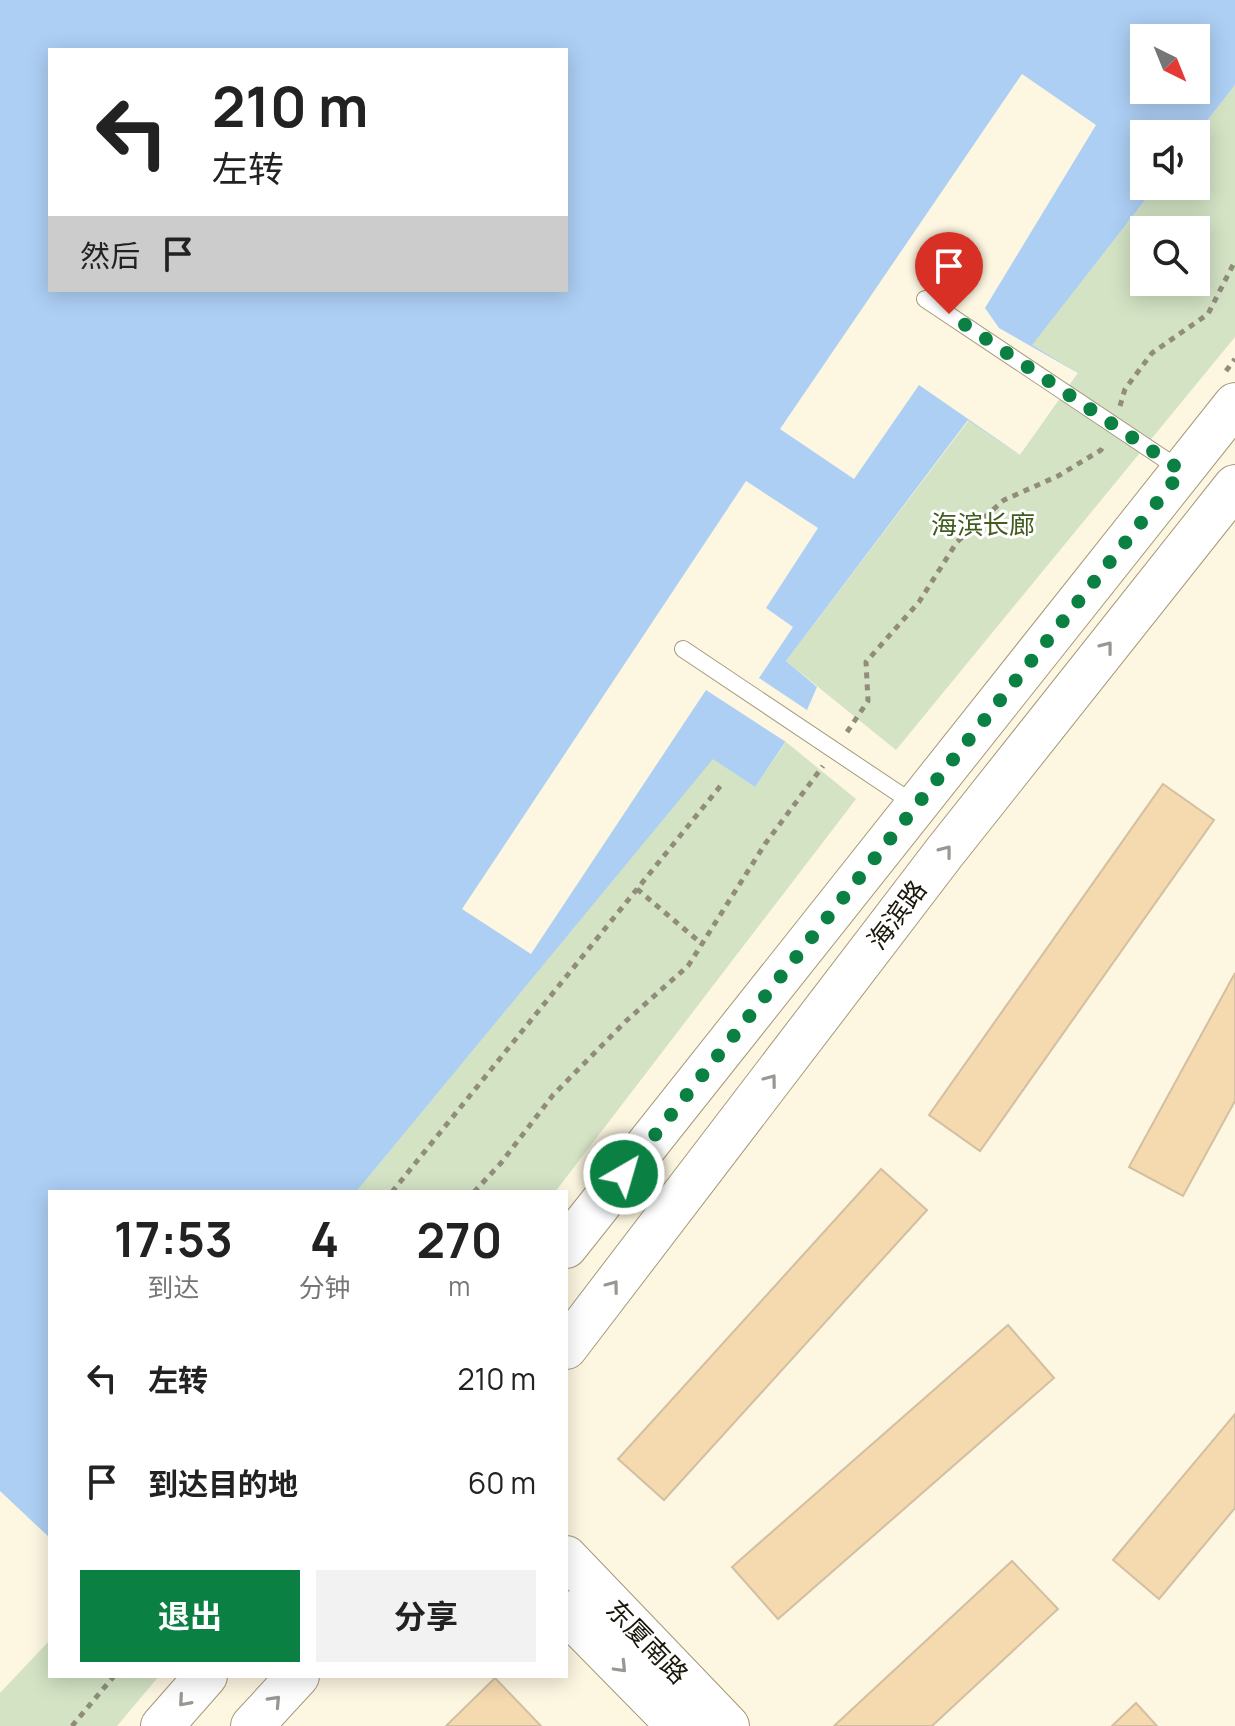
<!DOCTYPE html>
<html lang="zh">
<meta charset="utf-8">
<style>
:root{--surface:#fff;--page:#f2f2f2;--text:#222;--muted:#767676;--accent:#0b8043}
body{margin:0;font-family:Manrope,"Noto Sans SC",sans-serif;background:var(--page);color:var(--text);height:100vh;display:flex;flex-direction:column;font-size:30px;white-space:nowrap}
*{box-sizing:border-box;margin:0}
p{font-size:26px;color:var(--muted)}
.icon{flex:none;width:44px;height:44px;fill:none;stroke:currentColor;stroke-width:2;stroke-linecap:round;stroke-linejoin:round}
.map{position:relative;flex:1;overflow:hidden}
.sheet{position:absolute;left:48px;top:1190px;width:520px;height:488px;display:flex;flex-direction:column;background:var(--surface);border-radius:0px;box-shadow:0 4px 20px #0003}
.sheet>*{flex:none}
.hud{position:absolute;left:48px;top:48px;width:520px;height:244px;border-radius:0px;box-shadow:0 4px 20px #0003;background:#fff;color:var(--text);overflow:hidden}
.needle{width:52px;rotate:137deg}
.fabs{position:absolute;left:1130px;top:24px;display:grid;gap:16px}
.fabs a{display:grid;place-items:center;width:80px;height:80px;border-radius:0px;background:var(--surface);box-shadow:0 4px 20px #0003;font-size:40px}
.pin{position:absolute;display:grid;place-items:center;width:68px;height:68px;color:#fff;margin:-82px -34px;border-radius:50% 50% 50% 0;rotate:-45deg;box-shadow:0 0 8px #0007}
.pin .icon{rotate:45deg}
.me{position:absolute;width:88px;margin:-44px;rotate:38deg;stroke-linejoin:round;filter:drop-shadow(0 0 6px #0008)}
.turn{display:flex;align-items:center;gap:28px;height:168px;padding:0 32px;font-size:36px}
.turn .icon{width:104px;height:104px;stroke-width:2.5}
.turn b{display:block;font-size:56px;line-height:68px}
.then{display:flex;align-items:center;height:76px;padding:0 32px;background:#0003;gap:16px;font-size:30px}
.eta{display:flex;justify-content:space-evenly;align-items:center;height:136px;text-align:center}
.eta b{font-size:48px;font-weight:700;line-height:56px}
.cta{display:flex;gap:16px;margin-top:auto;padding:16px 32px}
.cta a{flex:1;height:92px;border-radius:0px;background:var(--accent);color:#fff;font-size:32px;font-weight:700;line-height:92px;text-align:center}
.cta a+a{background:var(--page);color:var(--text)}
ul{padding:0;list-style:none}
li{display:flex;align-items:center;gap:24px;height:104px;padding:0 32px}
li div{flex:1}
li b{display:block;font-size:30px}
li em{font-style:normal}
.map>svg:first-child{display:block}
</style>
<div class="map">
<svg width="1235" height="1726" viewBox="0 0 1235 1726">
<rect width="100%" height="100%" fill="#fdf6e1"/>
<g fill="#d3e3c4" fill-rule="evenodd">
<path d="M1235,85v252l-339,413 -110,-89 183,-241 51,35 11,-110 125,-159h40v-51zM1144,230h52v52h-52z"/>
<path d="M786,742l70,57 -301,393h-199l357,-434 42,29z"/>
<path d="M50,1640v36h109l-42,50h-117v-33z"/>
</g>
<path fill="#adcff4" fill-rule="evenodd" d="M0,0h1235v85l-39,50 -52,-1v52h12l-124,159 46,28 -58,82 -52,-35 -182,241 31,26 -10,23 -52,77 -42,-28 -357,433h-306v346l-50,-47zM1144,38h52v52h-52zM50,50h516v240h-516z"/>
<g fill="#fdf6e1">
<path d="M1022,74l74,51 -111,183 14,20 79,45 -58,82 -101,-70 -65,94 -74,-50z"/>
<path d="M746,481l72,47 -52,80 27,19 -34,51 48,32 -21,32 -80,-52 -175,264 -69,-45z"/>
</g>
<g fill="#f5d9af" stroke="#d3bfa1" stroke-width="2">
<path d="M1163,784l51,36 -234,331 -51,-36z"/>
<path d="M1235,973v128l-52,95 -54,-29z"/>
<path d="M881,1169l46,41 -263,290 -46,-41z"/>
<path d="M1008,1325l46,53 -276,241 -46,-52z"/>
<path d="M1235,1414v94l-76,91 -46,-39z"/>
<path d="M1012,1561l46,48 -126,117h-98z"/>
<path d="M495,1678l46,48h-95z"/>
<path d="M1136,1703l21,23h-45z"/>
</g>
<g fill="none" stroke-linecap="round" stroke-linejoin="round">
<g stroke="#a5997a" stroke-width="18">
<g id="lane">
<path d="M925,299l256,171"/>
<path d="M683,649l233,156"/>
</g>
</g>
<g stroke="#a5997a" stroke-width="44">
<g id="secondary">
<path d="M566,1247l669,-843"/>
<path d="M566,1348l378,-495 291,-367"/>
<path d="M566,1557l162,169"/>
<path d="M566,1612l112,114"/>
<path d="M162,1726l44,-50"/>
<path d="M252,1726l46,-50"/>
</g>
</g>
<g stroke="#928c7b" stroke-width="5" stroke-dasharray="6 6" stroke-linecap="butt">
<path d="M1226,371l9,-12"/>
<path d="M1120,406l5,-17 27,-36 56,-39 27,-53"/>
<path d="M847,732l21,-31 -2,-39 53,-60 38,-60 47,-42 54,-24 43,-26 3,-5"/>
<path d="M637,889l65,55"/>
<path d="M392,1192l330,-408"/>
<path d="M474,1192l27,-29 52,-68 73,-74 62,-55 77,-122 58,-78"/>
<path d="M72,1726l42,-50"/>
</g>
<use href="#lane" stroke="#fff" stroke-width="16"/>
<use href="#secondary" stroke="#fff" stroke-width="42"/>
</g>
<defs><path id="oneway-chevron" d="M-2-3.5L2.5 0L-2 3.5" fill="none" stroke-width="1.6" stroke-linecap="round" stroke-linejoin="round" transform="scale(2)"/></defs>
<g stroke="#989791">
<use href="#oneway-chevron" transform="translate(1107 647) rotate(-52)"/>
<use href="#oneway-chevron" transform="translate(946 851) rotate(-52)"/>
<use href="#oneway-chevron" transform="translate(771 1080) rotate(-53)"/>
<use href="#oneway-chevron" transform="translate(613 1286) rotate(-53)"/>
<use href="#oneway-chevron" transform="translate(621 1667) rotate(46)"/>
<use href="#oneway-chevron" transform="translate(184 1701) rotate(131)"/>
<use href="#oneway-chevron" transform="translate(275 1701) rotate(-47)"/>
</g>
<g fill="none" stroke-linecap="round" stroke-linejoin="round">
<path stroke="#0b8043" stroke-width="14" stroke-dasharray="0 25.2" d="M624,1174l558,-703 -233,-157"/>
</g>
<g text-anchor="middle" stroke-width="6" stroke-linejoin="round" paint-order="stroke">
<g font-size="26" fill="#415c1e" stroke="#fff">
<text x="983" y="534">海滨长廊</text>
</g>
<g font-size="26" fill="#1b170b" stroke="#fff">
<text transform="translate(897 915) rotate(-53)" y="9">海滨路</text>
<text transform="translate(647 1642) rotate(46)" y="9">东厦南路</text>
</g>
</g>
</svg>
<div class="fabs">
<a><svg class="needle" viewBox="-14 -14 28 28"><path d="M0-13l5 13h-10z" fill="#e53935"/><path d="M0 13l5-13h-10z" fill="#767676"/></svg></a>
<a><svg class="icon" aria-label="sound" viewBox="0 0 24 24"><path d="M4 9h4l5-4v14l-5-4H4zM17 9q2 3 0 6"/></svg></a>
<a><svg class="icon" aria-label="search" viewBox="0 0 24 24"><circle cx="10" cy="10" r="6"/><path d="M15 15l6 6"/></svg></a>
</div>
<div class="pin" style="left:949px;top:314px;background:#d93025"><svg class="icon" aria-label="arrive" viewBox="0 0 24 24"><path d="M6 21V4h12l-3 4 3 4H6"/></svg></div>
<svg class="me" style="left:624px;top:1174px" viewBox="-20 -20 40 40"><circle r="17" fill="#0b8043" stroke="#fff" stroke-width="3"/><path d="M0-11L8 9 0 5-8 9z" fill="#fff"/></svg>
<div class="hud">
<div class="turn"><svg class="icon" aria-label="left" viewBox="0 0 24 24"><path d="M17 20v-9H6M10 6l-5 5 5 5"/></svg><div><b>210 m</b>左转</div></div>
<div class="then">然后<svg class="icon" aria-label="arrive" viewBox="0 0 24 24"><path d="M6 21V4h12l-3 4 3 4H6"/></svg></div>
</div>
<section class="sheet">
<div class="eta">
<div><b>17:53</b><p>到达</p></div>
<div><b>4</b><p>分钟</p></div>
<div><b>270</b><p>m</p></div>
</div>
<ul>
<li><svg class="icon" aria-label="left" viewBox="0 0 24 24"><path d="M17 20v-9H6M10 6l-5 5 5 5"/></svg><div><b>左转</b></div><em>210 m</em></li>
<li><svg class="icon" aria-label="arrive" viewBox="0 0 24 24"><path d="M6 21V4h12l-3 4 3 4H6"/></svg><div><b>到达目的地</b></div><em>60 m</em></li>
</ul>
<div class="cta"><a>退出</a><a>分享</a></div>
</section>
</div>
